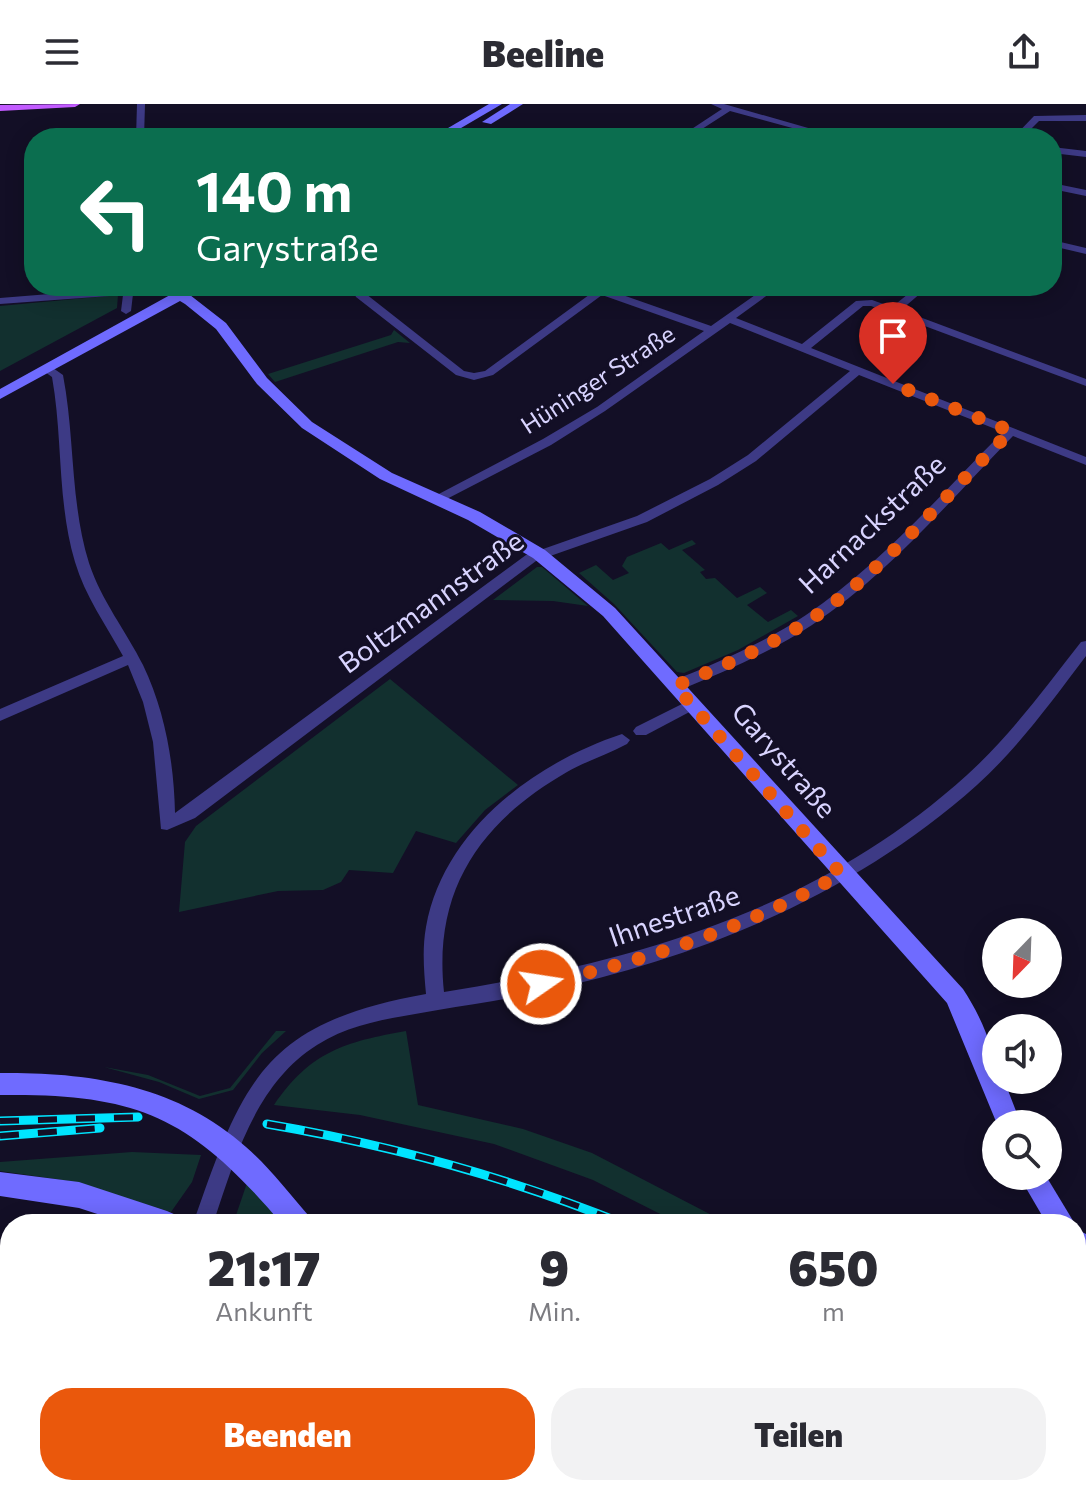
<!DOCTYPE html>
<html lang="de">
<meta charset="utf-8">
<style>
:root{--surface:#fff;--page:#f2f2f3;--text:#2b2b33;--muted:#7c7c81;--accent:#ea580c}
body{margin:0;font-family:Commissioner,sans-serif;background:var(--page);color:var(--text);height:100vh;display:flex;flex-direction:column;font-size:30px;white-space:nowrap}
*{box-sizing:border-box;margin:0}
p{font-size:26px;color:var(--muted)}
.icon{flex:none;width:44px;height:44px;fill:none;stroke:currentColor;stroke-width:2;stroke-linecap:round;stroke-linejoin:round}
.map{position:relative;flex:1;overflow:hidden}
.panel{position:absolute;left:0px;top:1110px;width:1086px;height:282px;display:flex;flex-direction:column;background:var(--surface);border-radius:32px 32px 0 0;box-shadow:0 4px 20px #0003}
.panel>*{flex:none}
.top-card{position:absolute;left:24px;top:24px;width:1038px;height:168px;border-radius:32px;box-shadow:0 4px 20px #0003;background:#0b6e4f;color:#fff;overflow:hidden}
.needle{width:52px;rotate:203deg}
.controls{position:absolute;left:982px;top:814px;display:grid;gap:16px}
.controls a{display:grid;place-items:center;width:80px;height:80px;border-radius:50%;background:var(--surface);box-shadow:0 4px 20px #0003;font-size:40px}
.pin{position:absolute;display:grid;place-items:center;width:68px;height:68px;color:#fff;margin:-82px -34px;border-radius:50% 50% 50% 0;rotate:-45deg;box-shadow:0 0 8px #0007}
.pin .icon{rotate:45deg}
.me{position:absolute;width:88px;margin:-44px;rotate:77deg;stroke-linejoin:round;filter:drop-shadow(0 0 6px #0008)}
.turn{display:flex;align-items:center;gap:28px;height:168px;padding:0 40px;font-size:36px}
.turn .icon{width:104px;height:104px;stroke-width:2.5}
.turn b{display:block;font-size:56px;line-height:68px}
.eta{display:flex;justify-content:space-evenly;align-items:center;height:136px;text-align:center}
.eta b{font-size:48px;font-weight:800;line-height:56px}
.primary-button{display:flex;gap:16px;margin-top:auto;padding:16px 40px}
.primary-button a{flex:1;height:92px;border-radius:32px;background:var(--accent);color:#fff;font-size:32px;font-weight:800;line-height:92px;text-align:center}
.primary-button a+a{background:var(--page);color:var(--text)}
header{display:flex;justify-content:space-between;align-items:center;height:104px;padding:0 40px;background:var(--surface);font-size:36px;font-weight:800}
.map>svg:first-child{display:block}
</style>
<header><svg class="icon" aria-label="menu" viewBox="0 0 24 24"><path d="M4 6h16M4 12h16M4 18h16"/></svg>Beeline<svg class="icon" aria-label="share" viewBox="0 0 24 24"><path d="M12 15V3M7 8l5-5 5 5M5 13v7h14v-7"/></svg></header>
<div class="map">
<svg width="1086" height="1391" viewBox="0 0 1086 1391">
<rect width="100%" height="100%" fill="#130f26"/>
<g fill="#12302f">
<path d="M118,191l-1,13 -117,63v-65z"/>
<path d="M394,226l16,13 -12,-1 -123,40 -7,-8 123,-39z"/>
<path d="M692,436l4,4 -14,6 23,20 -5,2 6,7 9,-1 22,20 23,-11 7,6 -20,12 21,17 23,-12 7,6 -60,34 -54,23 -7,-1 -63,-68 -35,-31 17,-8 17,15 16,-7 -7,-7 5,-9 34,-14 8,7z"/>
<path d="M537,463h5l46,39 -35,-5 -60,-1z"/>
<path d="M390,575l128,106 -33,25 -29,33 -40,-12 -23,42 -44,-3 -8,12 -18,8 -45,1 -99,21 6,-70 11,-16z"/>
<path d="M276,927h10l-24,22 -29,37 -34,9 -40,-17 -55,-15 44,8 52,21 30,-8z"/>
<path d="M406,927l12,74 105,24 69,24 137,71h-49l-87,-44 -99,-36 -134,-29 -86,-10c37,-54 71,-63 132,-74z"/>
<path d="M132,1048l69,3 -9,27 -21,30 -102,-31 -69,-10v-9z"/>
<path d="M247,1079l36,41h-50z"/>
</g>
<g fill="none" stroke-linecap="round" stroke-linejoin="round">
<g fill="#3d3a85" fill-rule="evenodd">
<path d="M137,0h8l-1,34h-8z"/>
<path d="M711,0h13l119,34h-14l-99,-27 -42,27h-10l44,-29z"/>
<path d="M1086,11v6h-47l-17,17h-9l21,-22z"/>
<path d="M1052,43l34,4v6l-34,-4z"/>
<path d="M1052,79l34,7v6l-34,-7z"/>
<path d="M1052,136l34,8v6l-34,-8z"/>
<path d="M124,182l48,2 -5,3 -34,3 -2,17 -5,3 -5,-3 2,-16 -123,9v-6l124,-10z"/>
<path d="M362,182h10l-6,8 98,77 10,2 11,-2 108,-79 -11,-6h15l114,40 57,-40h12l-44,32 66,26 54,-43 16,-1 20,7 26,-21h11l-28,24 185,69v7l-215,-80h-8l-52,42 275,109v8l-73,-29c-64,65 -124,138 -201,189 -41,27 -86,46 -132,65h-10l-2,-4 2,-4c47,-19 94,-39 136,-67 75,-51 134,-120 197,-183l-144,-57 -103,86 -38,24 -71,37 -111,39 -341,257 -28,12 -6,-1 -8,-87 -10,-40 -15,-37 -128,56v-12l123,-53c-17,-31 -38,-60 -48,-94 -18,-60 -12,-124 -23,-185l-7,-5v-4h8l10,7c12,62 7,127 26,188 12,37 37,68 54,102 22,46 31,98 32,148l351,-258 111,-39 73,-37 38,-24 102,-84 -120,-48 -125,88 -54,34 -112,58 -4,-1v-6l108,-57 54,-32 107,-76 -102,-36 -109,80 -19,5 -18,-5 -100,-78 -1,-2z"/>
<path d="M1086,537v15c-34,45 -68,92 -109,129 -122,109 -275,172 -433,206 -35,8 -72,13 -106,19 -42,8 -83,11 -121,35 -62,39 -82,114 -104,179h-20c50,-144 71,-201 233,-230 -2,-22 -4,-45 0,-67 17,-96 108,-164 196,-193l8,6 -3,4c-20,11 -41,17 -60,28 -87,50 -134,118 -123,220 192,-30 375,-83 523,-217 43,-39 78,-87 114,-133z"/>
<path d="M692,595l5,1 2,4 -2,4 -51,27h-10l-3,-4 3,-4z"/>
<path d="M55,1382h27l-4,9h-27z"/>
<path d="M534,1382h25l-4,9h-25z"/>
</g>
<g fill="#6f6bff" fill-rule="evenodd">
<path d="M489,0h13l-58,34h-13z"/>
<path d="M510,0h13l-32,20 -9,-2z"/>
<path d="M162,182l18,4 7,-4h16l-13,9 36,28 41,55 45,44 80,51 88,39 65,38 70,58 348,381c17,26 33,60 33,91h8l17,44h-24l-50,-121 -344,-387 -70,-58 -65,-38 -88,-41 -78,-51 -45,-44 -41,-55 -31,-25 -5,-3 -180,98v-10l170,-94 -8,-4z"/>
<path d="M0,969c89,-1 177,12 246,74 23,20 42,45 62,68l4,9h-30c-90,-106 -142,-131 -282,-129z"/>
<path d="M0,1068l79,10 88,29 9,4 4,9h-52l-49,-16 -79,-12z"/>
<path d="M1019,1072h27l29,48h-28z"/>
<path d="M1076,1125l10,5v33l-10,-5z"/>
<path d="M568,1382h40l4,9h-40z"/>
<path d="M648,1382h40l4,9h-40z"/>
</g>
<path fill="#c25bff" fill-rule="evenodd" d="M80,0l-5,3 -75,4v-6z"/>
<g stroke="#00e5ff" stroke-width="9">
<g id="rail">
<path d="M0,1017l138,-4"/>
<path d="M267,1020c123,21 241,53 357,100"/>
<path d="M0,1032l100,-8"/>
<path d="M1076,1372l10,6"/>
</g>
</g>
<use href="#rail" stroke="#130f26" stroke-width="6" stroke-dasharray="19" stroke-linecap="butt"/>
</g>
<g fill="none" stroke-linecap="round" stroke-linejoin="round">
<path stroke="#ea580c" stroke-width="14" stroke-dasharray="0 25.2" d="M541,880c106,-24 206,-56 300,-110l-166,-188c53,-22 105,-44 152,-78 67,-50 124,-118 184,-177l-118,-47"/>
</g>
<g text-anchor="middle" stroke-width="6" stroke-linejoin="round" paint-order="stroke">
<g font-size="24" fill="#d9d4ff" stroke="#130f26">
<text transform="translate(598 276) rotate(-33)" y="8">Hüninger Straße</text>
</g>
<g font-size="28" fill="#d9d4ff" stroke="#130f26">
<text transform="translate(872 420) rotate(-43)" y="10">Harnackstraße</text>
<text transform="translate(431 498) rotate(-36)" y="10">Boltzmannstraße</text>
<text transform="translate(784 656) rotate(49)" y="10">Garystraße</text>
<text transform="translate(674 812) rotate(-19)" y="10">Ihnestraße</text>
</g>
</g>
</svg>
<div class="controls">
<a><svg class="needle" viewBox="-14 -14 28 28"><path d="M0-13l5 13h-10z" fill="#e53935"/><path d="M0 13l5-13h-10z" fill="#7c7c81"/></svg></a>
<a><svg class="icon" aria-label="sound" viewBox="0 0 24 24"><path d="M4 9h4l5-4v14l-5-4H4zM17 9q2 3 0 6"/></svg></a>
<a><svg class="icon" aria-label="search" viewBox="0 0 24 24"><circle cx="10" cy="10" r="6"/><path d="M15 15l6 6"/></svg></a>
</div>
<div class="pin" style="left:893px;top:280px;background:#d93025"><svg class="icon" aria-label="arrive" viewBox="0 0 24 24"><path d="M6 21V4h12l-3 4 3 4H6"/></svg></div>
<svg class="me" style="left:541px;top:880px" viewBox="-20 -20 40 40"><circle r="17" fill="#ea580c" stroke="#fff" stroke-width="3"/><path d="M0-11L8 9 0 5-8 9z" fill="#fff"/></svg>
<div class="top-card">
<div class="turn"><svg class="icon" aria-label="left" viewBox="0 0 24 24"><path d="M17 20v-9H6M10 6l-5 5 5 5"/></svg><div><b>140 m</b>Garystraße</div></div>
</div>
<section class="panel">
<div class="eta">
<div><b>21:17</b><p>Ankunft</p></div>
<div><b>9</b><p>Min.</p></div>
<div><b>650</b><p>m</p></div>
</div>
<div class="primary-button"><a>Beenden</a><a>Teilen</a></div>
</section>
</div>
